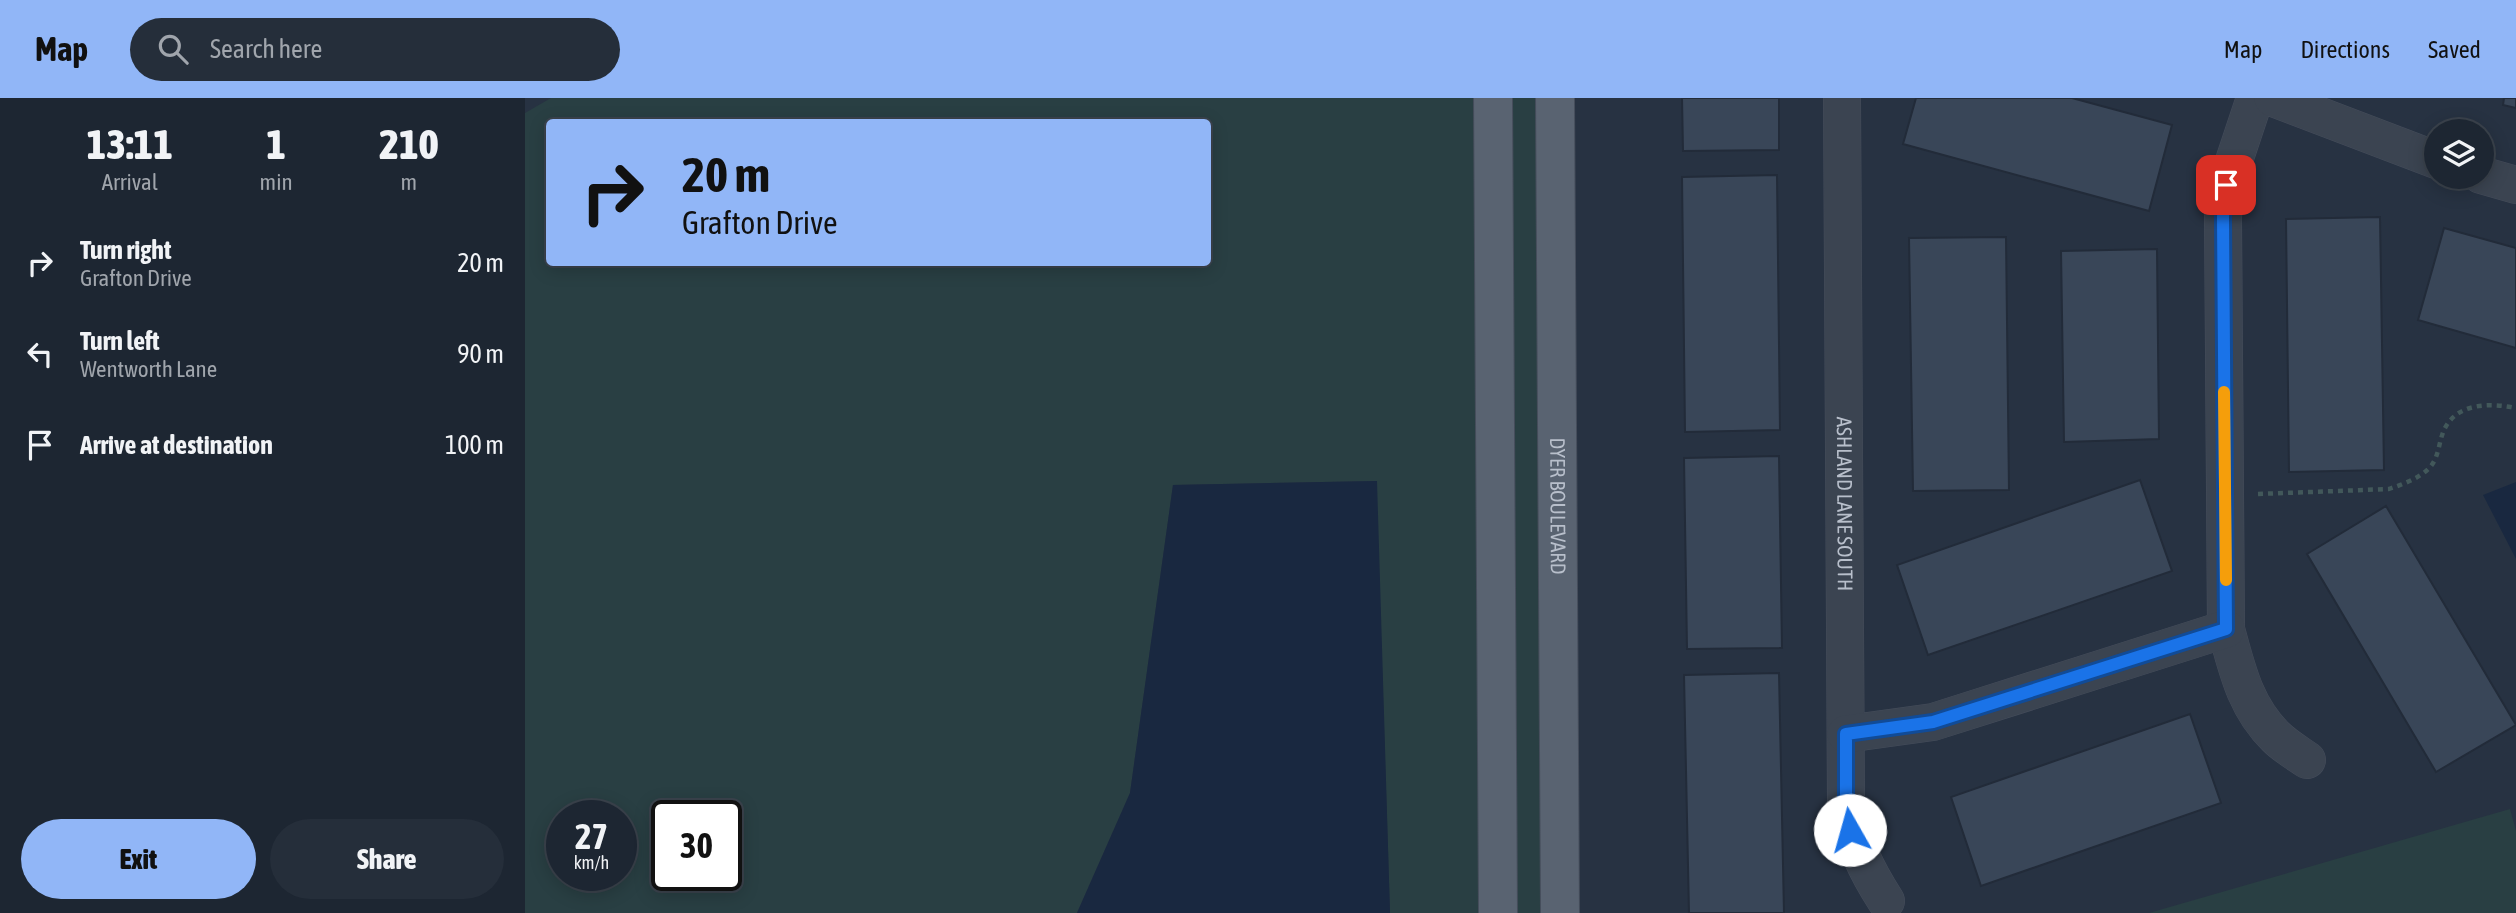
<!DOCTYPE html>
<style>
:root{--surface:#1d2632;--page:#252e3a;--text:#f1f3f6;--muted:#a0a5ac;--line:#3b434d;--accent:#91b6f7}
body{margin:0;font-family:"Asap Condensed",sans-serif;background:var(--page);color:var(--text);height:100vh;display:flex;flex-direction:column;font-size:26px;white-space:nowrap}
*{box-sizing:border-box;margin:0}
p{font-size:23px;color:var(--muted)}
.icon{flex:none;width:38px;height:38px;fill:none;stroke:currentColor;stroke-width:2;stroke-linecap:round;stroke-linejoin:round}
.map{position:relative;flex:1;overflow:hidden}
.sheet{display:flex;flex-direction:column;background:var(--surface);width:525px}
.sheet>*{flex:none}
.hud{position:absolute;left:21px;top:21px;width:665px;height:147px;border-radius:7px;box-shadow:0 4px 18px #0003,0 0 0 2px var(--line);background:#91b6f7;color:#111;overflow:hidden}
.fabs{position:absolute;left:1899px;top:21px;display:grid;gap:14px}
.fabs a{display:grid;place-items:center;width:70px;height:70px;border-radius:50%;background:var(--surface);box-shadow:0 4px 18px #0003,0 0 0 2px var(--line);font-size:35px}
.speed{position:absolute;left:21px;top:702px;display:flex;gap:14px;font-size:35px;font-weight:700;text-align:center}
.speed>*{display:grid;place-content:center;width:91px;height:91px;border-radius:50%;background:var(--surface);box-shadow:0 4px 18px #0003,0 0 0 2px var(--line);line-height:1}
.speed small{font-size:18px;font-weight:400}
.speed .limit{border:4px solid #111;border-radius:10px;background:#fff;color:#111}
.pin{position:absolute;display:grid;place-items:center;width:60px;height:60px;color:#fff;margin:-30px;border-radius:14px;box-shadow:0 4px 10px #0006}
.me{position:absolute;width:77px;margin:-38px;rotate:353deg;stroke-linejoin:round;filter:drop-shadow(0 0 5px #0008)}
.turn{display:flex;align-items:center;gap:24px;height:147px;padding:0 21px;font-size:32px}
.turn .icon{width:91px;height:91px;stroke-width:2.5}
.turn b{display:block;font-size:49px;line-height:60px}
.eta{display:flex;justify-content:space-evenly;align-items:center;height:119px;text-align:center}
.eta b{font-size:42px;font-weight:800;line-height:49px}
.button{display:flex;gap:14px;margin-top:auto;padding:14px 21px}
.button a{flex:1;height:80px;border-radius:42px;background:var(--accent);color:#111;font-size:28px;font-weight:800;line-height:80px;text-align:center}
.button a+a{background:var(--page);color:var(--text)}
ul{padding:0;list-style:none}
li{display:flex;align-items:center;gap:21px;height:91px;padding:0 21px}
li div{flex:1}
li b{display:block;font-size:26px}
li em{font-style:normal}
header{display:flex;align-items:center;gap:42px;box-sizing:border-box;height:98px;padding:0 35px;background:var(--accent);color:#111}
header strong{font-size:33px}
nav{display:flex;gap:38px;margin-inline-start:auto;font-size:24px}
.search{width:490px;height:63px;background:var(--page);display:flex;align-items:center;gap:18px;box-sizing:border-box;padding:0 24px;border-radius:38px;color:var(--muted);font-size:26px}
main{display:flex;flex:1;min-height:0}
.map>svg:first-child{display:block}
</style>
<header>
<strong>Map</strong>
<div class="search"><svg class="icon" aria-label="search" viewBox="0 0 24 24"><circle cx="10" cy="10" r="6"/><path d="M15 15l6 6"/></svg>Search here</div>
<nav><a>Map</a><a>Directions</a><a>Saved</a></nav>
</header>
<main>
<section class="sheet">
<div class="eta">
<div><b>13:11</b><p>Arrival</p></div>
<div><b>1</b><p>min</p></div>
<div><b>210</b><p>m</p></div>
</div>
<ul>
<li><svg class="icon" aria-label="right" viewBox="0 0 24 24"><path d="M7 20v-9h11M14 6l5 5-5 5"/></svg><div><b>Turn right</b><p>Grafton Drive</p></div><em>20 m</em></li>
<li><svg class="icon" aria-label="left" viewBox="0 0 24 24"><path d="M17 20v-9H6M10 6l-5 5 5 5"/></svg><div><b>Turn left</b><p>Wentworth Lane</p></div><em>90 m</em></li>
<li><svg class="icon" aria-label="arrive" viewBox="0 0 24 24"><path d="M6 21V4h12l-3 4 3 4H6"/></svg><div><b>Arrive at destination</b></div><em>100 m</em></li>
</ul>
<div class="button"><a>Exit</a><a>Share</a></div>
</section>
<div class="map">
<svg width="1991" height="815" viewBox="0 0 1991 815">
<rect width="100%" height="100%" fill="#273242"/>
<g fill="#293f43" fill-rule="evenodd">
<path d="M26,0h926l4,815h-91l-14,-432 -203,4 -43,308 -53,120h-552v-800zM24,24h658v140h-658zM37,718h59v59h-59zM142,718h59v59h-59z"/>
<path d="M985,0h29l5,815h-29z"/>
<path d="M1985,711l6,22v82h-367z"/>
</g>
<g fill="#192840">
<path d="M852,383l13,432h-313l53,-120 43,-308z"/>
<path d="M1991,384v77l-33,-64z"/>
</g>
<g fill="#394658" stroke="#222b39" stroke-width="2">
<path d="M1157,0h97v52l-96,1z"/>
<path d="M1391,0h156l100,27 -23,86 -246,-67z"/>
<path d="M1979,0h12v10l-13,-3z"/>
<path d="M1252,77l3,255 -95,2 -3,-255z"/>
<path d="M1855,119l4,253 -95,2 -3,-253z"/>
<path d="M1919,130l72,20v100l-98,-28z"/>
<path d="M1481,139l3,253 -96,1 -4,-253z"/>
<path d="M1632,151l2,190 -95,3 -3,-191z"/>
<path d="M1254,358l3,192 -95,1 -3,-191z"/>
<path d="M1615,382l32,91 -244,84 -31,-90z"/>
<path d="M1861,408l130,219 -80,47 -129,-218z"/>
<path d="M1254,575l5,240h-95l-5,-238z"/>
<path d="M1665,616l31,89 -240,83 -30,-89z"/>
</g>
<g fill="none" stroke-linecap="round" stroke-linejoin="round">
<g stroke="#454d5b" stroke-width="38">
<g id="minor">
<path id="s1" d="M1317,0l4,706c6,37 20,66 40,97"/>
<path d="M1730,0l-29,87 -3,32 3,412c11,40 19,78 50,108 9,9 21,16 31,23"/>
<path d="M1748,0l163,62"/>
<path d="M1956,77l35,10"/>
<path d="M1321,636l87,-12 293,-93"/>
</g>
</g>
<g stroke="#454d5b" stroke-width="40">
<g id="major">
<path d="M968,0l5,815"/>
<path id="s2" d="M1030,0l5,815"/>
</g>
</g>
<path stroke="#42585a" stroke-width="4.5" stroke-dasharray="5 5" stroke-linecap="butt" d="M1733,396l131,-5c14,-5 32,-11 42,-23 8,-10 8,-25 13,-36 13,-28 47,-27 72,-22"/>
<use href="#minor" stroke="#3b4451" stroke-width="37"/>
<use href="#major" stroke="#596371" stroke-width="38"/>
</g>
<g fill="none" stroke-linecap="round" stroke-linejoin="round">
<g stroke="#114b97" stroke-width="18">
<path id="route" d="M1325,732l-4,-26v-70l87,-12 293,-93 -3,-412 3,-32"/>
</g>
<use href="#route" stroke="#1a73e8" stroke-width="12"/>
<path stroke="#f59e0b" stroke-width="12" d="M1699,294l2,188"/>
</g>
<g text-anchor="middle" stroke-width="7" stroke-linejoin="round" paint-order="stroke">
<g font-size="21" fill="#b8bfcb" stroke="#202937">
<text dy="7" stroke="none"><textPath href="#s1" startOffset="406">ASHLAND LANE SOUTH</textPath></text>
<text dy="7" stroke="none"><textPath href="#s2" startOffset="408">DYER BOULEVARD</textPath></text>
</g>
</g>
</svg>
<div class="fabs">
<a><svg class="icon" aria-label="layers" viewBox="0 0 24 24"><path d="M12 4l9 5-9 5-9-5zM3 14l9 5 9-5"/></svg></a>
</div>
<div class="speed"><div>27<small>km/h</small></div><div class="limit">30</div></div>
<div class="pin" style="left:1701px;top:87px;background:#d93025"><svg class="icon" aria-label="arrive" viewBox="0 0 24 24"><path d="M6 21V4h12l-3 4 3 4H6"/></svg></div>
<svg class="me" style="left:1325px;top:732px" viewBox="-20 -20 40 40"><circle r="19" fill="#fff"/><path d="M0-13L10 11 0 6-10 11z" fill="#1a73e8"/></svg>
<div class="hud">
<div class="turn"><svg class="icon" aria-label="right" viewBox="0 0 24 24"><path d="M7 20v-9h11M14 6l5 5-5 5"/></svg><div><b>20 m</b>Grafton Drive</div></div>
</div>
</div>
</main>
